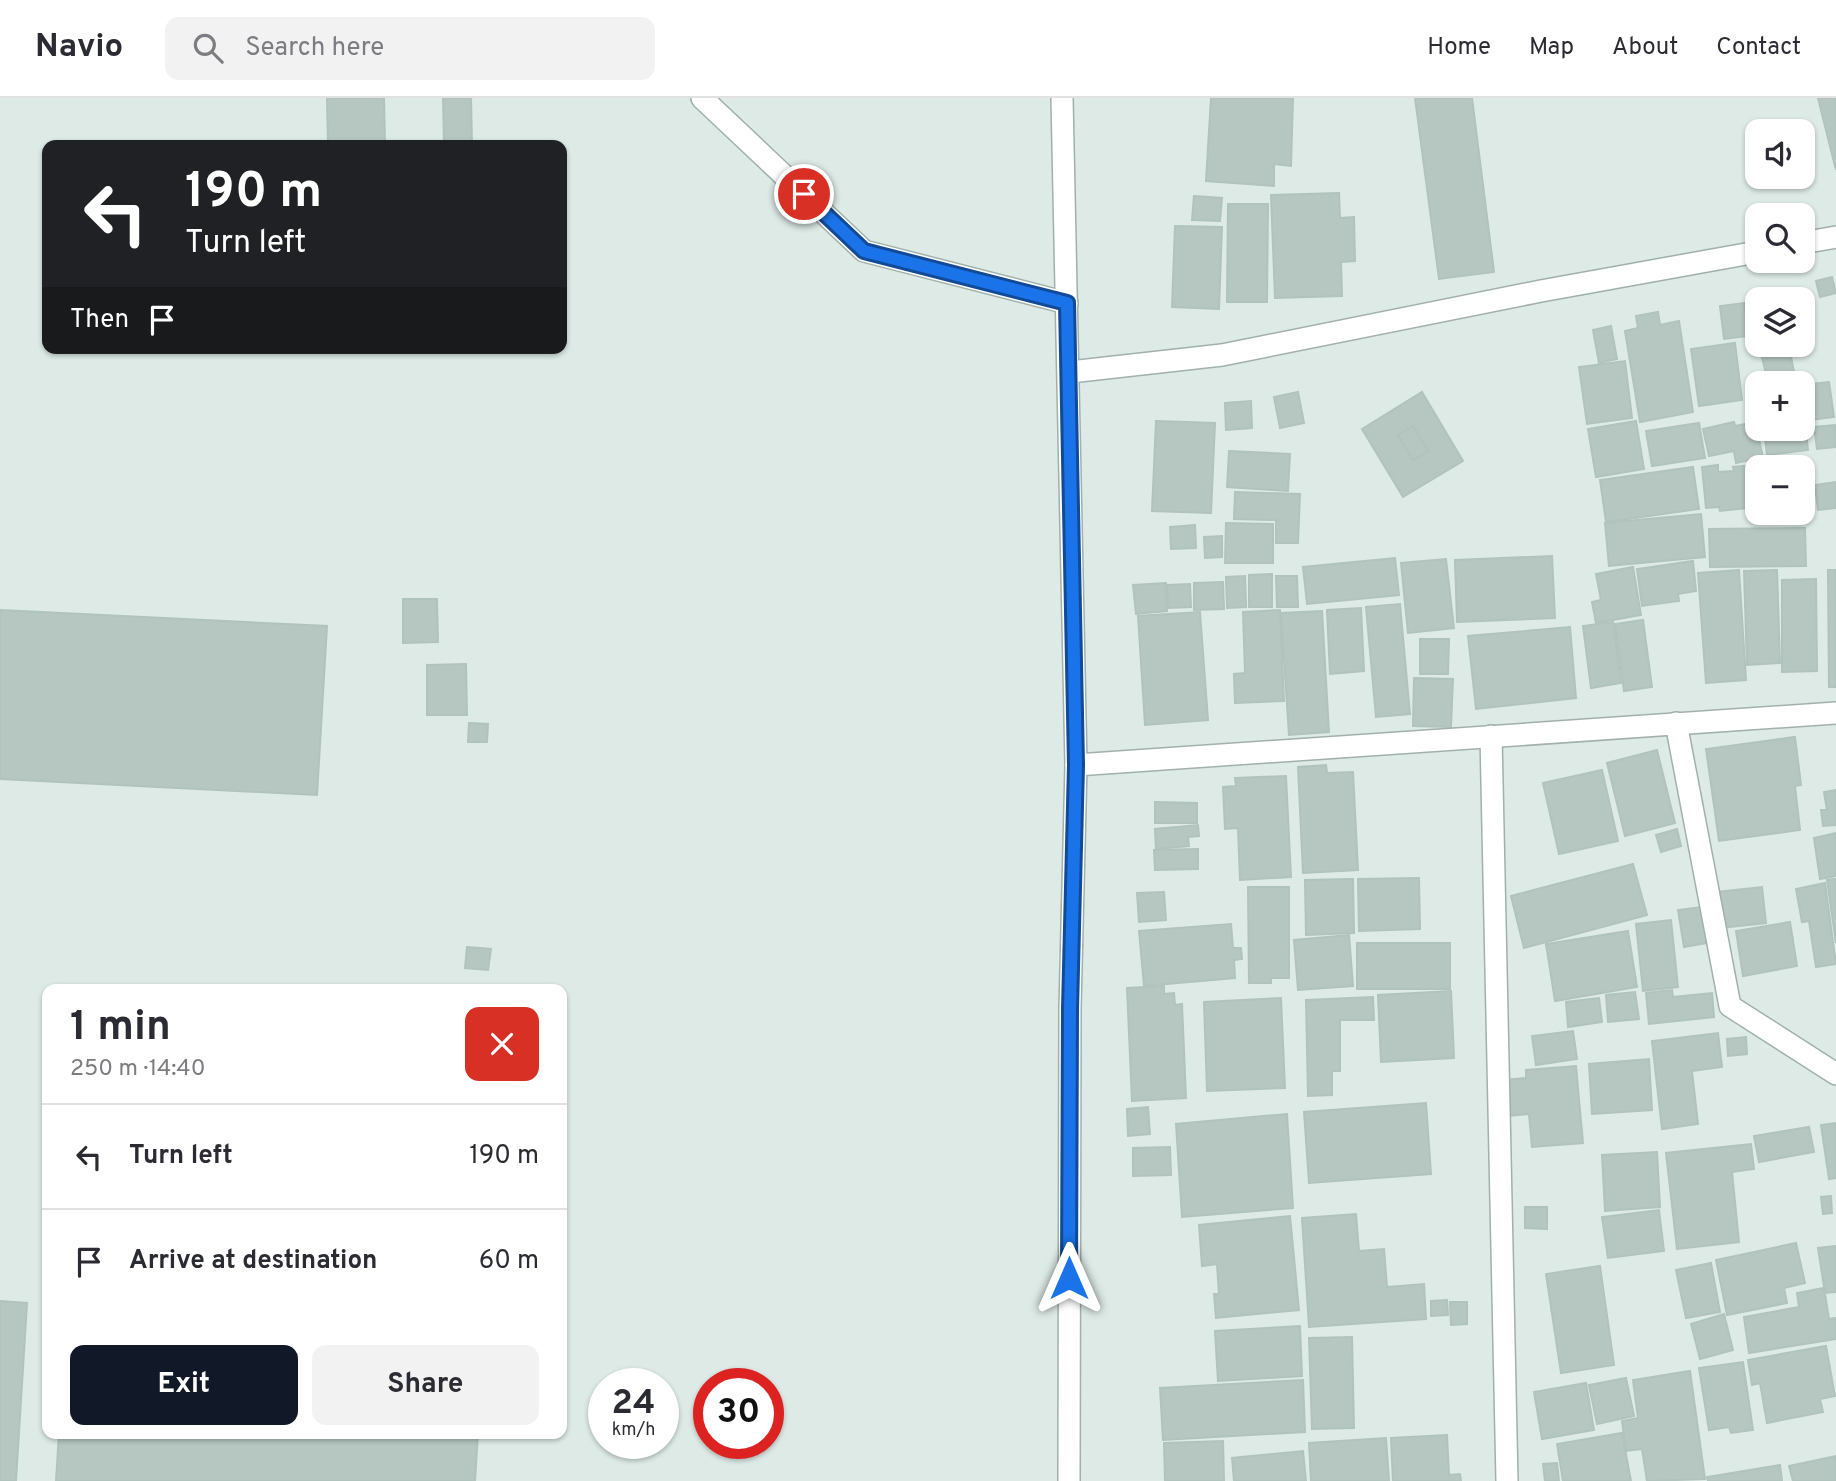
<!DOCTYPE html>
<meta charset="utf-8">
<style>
:root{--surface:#fff;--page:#f2f2f3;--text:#2b2b33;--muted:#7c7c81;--line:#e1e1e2;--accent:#111827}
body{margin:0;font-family:Overpass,sans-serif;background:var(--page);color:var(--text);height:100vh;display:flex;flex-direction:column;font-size:26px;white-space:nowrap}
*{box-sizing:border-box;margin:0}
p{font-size:23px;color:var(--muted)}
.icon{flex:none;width:38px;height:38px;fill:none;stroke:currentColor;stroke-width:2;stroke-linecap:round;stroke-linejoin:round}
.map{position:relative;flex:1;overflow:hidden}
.panel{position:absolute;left:42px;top:886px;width:525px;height:455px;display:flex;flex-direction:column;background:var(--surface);border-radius:14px;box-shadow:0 2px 5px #0004}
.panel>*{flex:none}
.guide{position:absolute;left:42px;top:42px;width:525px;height:214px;border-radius:14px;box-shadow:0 2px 5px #0004;background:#202124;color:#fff;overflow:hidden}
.buttons{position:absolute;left:1745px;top:21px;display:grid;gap:14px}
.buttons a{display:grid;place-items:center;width:70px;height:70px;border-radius:14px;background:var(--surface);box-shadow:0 2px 5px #0004;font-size:35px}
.speed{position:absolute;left:588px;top:1270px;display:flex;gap:14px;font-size:35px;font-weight:700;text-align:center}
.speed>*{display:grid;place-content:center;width:91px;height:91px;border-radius:50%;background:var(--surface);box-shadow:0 2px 5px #0004;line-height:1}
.speed small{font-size:18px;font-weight:400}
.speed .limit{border:10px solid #d22;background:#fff;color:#111}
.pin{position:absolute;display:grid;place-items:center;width:60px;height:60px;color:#fff;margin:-30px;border:4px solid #fff;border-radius:50%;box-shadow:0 2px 7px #0007}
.me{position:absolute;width:77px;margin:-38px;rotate:0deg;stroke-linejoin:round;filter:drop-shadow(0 0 5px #0008)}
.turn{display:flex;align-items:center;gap:24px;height:147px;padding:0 28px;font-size:32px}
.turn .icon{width:91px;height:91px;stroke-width:2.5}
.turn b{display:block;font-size:49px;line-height:60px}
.then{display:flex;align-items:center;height:66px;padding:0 28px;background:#0003;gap:14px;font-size:26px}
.round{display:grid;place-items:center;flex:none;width:74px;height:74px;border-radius:14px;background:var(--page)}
.overview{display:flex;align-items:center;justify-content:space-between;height:119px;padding:0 28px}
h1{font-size:42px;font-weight:700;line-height:52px}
.action{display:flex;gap:14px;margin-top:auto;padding:14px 28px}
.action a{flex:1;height:80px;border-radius:14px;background:var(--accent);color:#fff;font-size:28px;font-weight:700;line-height:80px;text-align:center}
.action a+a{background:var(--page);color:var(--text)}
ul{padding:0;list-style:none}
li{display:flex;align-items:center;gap:21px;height:105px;padding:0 28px;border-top:2px solid var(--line)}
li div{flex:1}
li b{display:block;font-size:26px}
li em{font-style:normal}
header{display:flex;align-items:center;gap:42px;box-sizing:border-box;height:98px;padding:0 35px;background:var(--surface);border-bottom:2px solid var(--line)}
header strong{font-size:33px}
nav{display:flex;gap:38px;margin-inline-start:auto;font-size:24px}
.search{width:490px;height:63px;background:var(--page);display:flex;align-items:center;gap:18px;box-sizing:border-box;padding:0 24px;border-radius:14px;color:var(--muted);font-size:26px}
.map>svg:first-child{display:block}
</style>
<header>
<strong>Navio</strong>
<div class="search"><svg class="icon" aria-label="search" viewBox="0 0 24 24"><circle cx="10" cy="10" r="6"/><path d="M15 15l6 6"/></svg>Search here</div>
<nav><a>Home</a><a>Map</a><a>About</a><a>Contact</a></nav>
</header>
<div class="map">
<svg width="1836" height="1383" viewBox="0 0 1836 1383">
<rect width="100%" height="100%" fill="#ddeae5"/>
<g fill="#b6c7c1" stroke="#b0c3bc" stroke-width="2" fill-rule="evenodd">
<path d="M327,0h57l1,47h-57z"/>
<path d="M443,0h28l1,47h-28z"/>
<path d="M1211,0h82l-2,68 -17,-2v22l-68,-5z"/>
<path d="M1415,0h57l22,174 -55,7z"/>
<path d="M1818,0h18v72z"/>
<path d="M1339,95l1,25 14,-1 1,44 -14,1 1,34 -67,2 -4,-103z"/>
<path d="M1194,98l28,2 -2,23 -28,-1z"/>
<path d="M1228,106h40l-1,98h-40z"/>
<path d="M1175,128l47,1 -3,82 -47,-2z"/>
<path d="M1832,179l4,16 -16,4 -4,-16z"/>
<path d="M1744,205l4,33 -24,3 -4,-33z"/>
<path d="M1658,214l2,13 19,-4 14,91 -53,10 -15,-91 13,-3 -2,-12z"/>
<path d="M1611,228l6,33 -18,4 -6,-33z"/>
<path d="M1735,245l7,57 -43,6 -8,-57z"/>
<path d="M1789,248l5,26 -27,6 -6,-25z"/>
<path d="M1625,263l7,57 -45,6 -8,-57z"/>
<path d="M1829,284l5,35 -32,4v-36z"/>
<path d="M1298,294l6,31 -24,5 -6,-31z"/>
<path d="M1422,294l41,69 -60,36 -41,-68zM1413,328l15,25 -15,9 -15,-25z"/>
<path d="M1251,303l1,27 -26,2 -1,-27z"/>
<path d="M1156,323l59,2 -4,90 -59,-2z"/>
<path d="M1636,323l8,48 -48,8 -8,-48z"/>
<path d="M1734,324l1,4 20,-4 8,35 -27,6 -2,-12 -25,5 -6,-27z"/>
<path d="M1699,325l6,35 -53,8 -6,-35z"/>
<path d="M1805,326l3,26 -41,5 -3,-25 38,-1z"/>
<path d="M1835,327l1,22 -19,2 -3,-22z"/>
<path d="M1413,328l15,25 -15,9 -15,-25z"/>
<path d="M1229,353l61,3 -2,37 -61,-4z"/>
<path d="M1762,366v3h-5v40l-37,4 -1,-4 -13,1 -4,-41 16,-2v7l16,-1 -1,-4z"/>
<path d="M1693,369l6,42 -93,13 -6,-42z"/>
<path d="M1836,384v26l-18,2 -3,-25z"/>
<path d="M1802,385h4l2,25 -6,1z"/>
<path d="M1235,394l65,2 -2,49h-22v-23l-42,-1z"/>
<path d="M1701,416l4,43 -96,9 -4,-43z"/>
<path d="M1226,425l47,1v39h-48z"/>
<path d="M1195,427l1,23 -25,1 -1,-22z"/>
<path d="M1805,430l1,38 -96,1 -1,-38z"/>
<path d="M1222,438v21l-17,1 -1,-21z"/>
<path d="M1552,458l3,62 -98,4 -2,-62z"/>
<path d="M1395,460l4,37 -92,9 -4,-37z"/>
<path d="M1446,461l8,69 -46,5 -7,-70z"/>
<path d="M1693,463l3,30 -18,3 1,7 -37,5 -5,-37z"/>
<path d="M1633,469l8,48 -45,8 -4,-21 9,-2 -5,-26z"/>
<path d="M1739,472l7,110 -40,3 -8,-110z"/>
<path d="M1777,472l3,93 -33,2 -3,-94z"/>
<path d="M1828,472h8v117h-7z"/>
<path d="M1272,476v33h-23v-32z"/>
<path d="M1245,478l1,31 -19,1 -1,-31z"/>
<path d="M1276,478h21l1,31h-21z"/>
<path d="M1816,481l1,92 -35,1v-92z"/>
<path d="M1223,484l1,27 -30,1v-27z"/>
<path d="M1166,485l1,28 -31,3 -3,-29z"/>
<path d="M1190,486l1,23 -23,1 -1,-23z"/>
<path d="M403,501h34l1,43 -35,1z"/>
<path d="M1400,506l10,110 -34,3 -10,-110z"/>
<path d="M1361,510l3,63 -34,3 -3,-64z"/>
<path d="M0,512l327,16 -10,169 -317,-16z"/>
<path d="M1280,512l4,91 -49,2 -1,-29 11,-1 -2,-61z"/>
<path d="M1322,513l7,121 -40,3 -8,-122z"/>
<path d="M1200,514l8,108 -63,5 -7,-109z"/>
<path d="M1643,522l9,67 -28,4 -9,-67z"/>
<path d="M1613,524l8,61 -30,5 -8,-62z"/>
<path d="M1570,529l6,71 -100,11 -8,-73z"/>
<path d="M1420,541h29l-1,35h-28z"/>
<path d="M466,566l1,51h-40v-50z"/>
<path d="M1414,580l39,1 -2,48 -38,-1z"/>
<path d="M469,625l19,1 -1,18h-19z"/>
<path d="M1795,639l6,48 -6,1 5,44 -81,11 -13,-92z"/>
<path d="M1657,652l18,73 -50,13 -18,-73z"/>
<path d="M1326,667l1,8 26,-1 5,98 -55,3 -5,-106z"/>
<path d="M1602,672l16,71 -59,13 -16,-71z"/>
<path d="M1286,678l5,101 -51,3 -2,-52 -13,1 -2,-42 13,-1 -1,-8z"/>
<path d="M1836,692v35l-13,1 -2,-16h6l-3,-18z"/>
<path d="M1155,704l42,1v20h-42z"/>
<path d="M1198,727l1,11 -11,1 1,9 -33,3 -1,-20z"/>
<path d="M1677,731l4,17 -20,6 -5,-17z"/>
<path d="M1836,735v43l-16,3 -6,-41z"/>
<path d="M1198,751v20l-43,1 -1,-20z"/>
<path d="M1633,766l14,51 -123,33 -13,-52z"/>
<path d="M1419,780l1,51 -61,2 -1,-52z"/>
<path d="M1353,781l1,54 -48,2 -1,-55z"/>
<path d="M1836,781v64l-9,-63z"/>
<path d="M1825,785l11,81 -20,3 -7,-46 -7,1 -6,-33z"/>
<path d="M1248,789h41v91h-18v5h-22z"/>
<path d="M1762,789l4,36 -45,5 -4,-36z"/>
<path d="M1164,794l2,28 -27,2 -2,-29z"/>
<path d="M1701,809l6,36 -23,4 -6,-37z"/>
<path d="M1671,822l7,67 -35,4 -7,-67z"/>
<path d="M1790,824l7,44 -54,10 -7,-45z"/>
<path d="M1231,826l2,24h8l1,11 -8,1 1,18 -91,8 -5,-55z"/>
<path d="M1628,833l9,56 -82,14 -9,-57z"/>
<path d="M1349,837l4,51 -55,4 -4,-50z"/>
<rect x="1357" y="845" width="93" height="46"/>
<path d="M467,849l24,2 -3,21 -23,-2z"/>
<path d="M1164,888v8l10,-1 1,12 7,-1 4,94 -54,3 -5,-113z"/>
<path d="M1672,892l1,7 39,-4 2,24 -65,7 -3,-31z"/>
<path d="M1451,893l3,67 -73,4 -3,-67z"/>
<path d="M1635,894l4,27 -31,3 -2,-27z"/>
<path d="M1373,899l1,23h-34v51h-8v24l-24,1 -2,-96z"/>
<path d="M1281,900l4,90 -78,3 -3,-89z"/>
<path d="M1599,900l3,24 -34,5 -2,-25z"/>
<path d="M1573,933l4,28 -41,6 -4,-29z"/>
<path d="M1718,935l4,34 -30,4 6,53 -36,5 -10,-88z"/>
<path d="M1746,939l1,17 -19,2 -1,-17z"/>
<path d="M1649,961l3,51 -60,4 -3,-50z"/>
<path d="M1576,968l7,77 -51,4 -3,-33 -21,2 -3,-36 21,-2v-8z"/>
<path d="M1426,1005l5,71 -122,9 -5,-71z"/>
<path d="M1148,1009l2,27 -22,2 -1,-27z"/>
<path d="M1287,1016l6,94 -111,9 -6,-93z"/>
<path d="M1836,1025v55l-7,1 -8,-54z"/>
<path d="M1809,1029l5,25 -55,10 -5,-26z"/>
<path d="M1751,1046l3,25 -22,3 7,70 -62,7 -11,-96z"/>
<path d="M1170,1049l1,28 -38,1v-28z"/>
<path d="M1657,1054l3,55 -55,4 -3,-56z"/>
<path d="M1831,1098l1,17 -9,1 -2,-17z"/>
<path d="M1525,1109h22v22l-22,-1z"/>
<path d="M1659,1112l5,41 -56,7 -6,-41z"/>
<path d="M1356,1116l3,37 25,-2 3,38 37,-3 2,35 -117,8 -7,-109z"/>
<path d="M1290,1118l9,94 -83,8 -2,-24h5l-2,-30 -15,2 -3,-41z"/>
<path d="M1796,1145l9,40 -21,5 3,15 -60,12 -11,-55z"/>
<path d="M1836,1148v46l-11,1 -7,-45z"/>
<path d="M1711,1165l9,49 -34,6 -10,-48z"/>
<path d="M1600,1168l14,99 -53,8 -15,-99z"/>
<path d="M1824,1190l5,31 7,-1v21l-87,14 -5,-36 55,-10 -2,-14z"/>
<path d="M1447,1202l1,15 -17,1v-15z"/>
<path d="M0,1203l27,2 -11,178h-16z"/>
<path d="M1450,1204h17v22l-16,1z"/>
<path d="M1724,1216l9,36 -33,9 -9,-35z"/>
<path d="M1300,1228l2,50 -84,5 -3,-50z"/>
<path d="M1352,1239l2,91 -42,1 -3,-91z"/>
<path d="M1826,1248l9,50 -15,3 3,13 -56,11 -7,-40 -8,2 -4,-25z"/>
<path d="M1743,1264l10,68 -22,3 -2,-6 -20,3 -10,-62z"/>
<path d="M1690,1273l15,108 -58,2 -5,-32 -16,2 -4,-30 16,-3 -5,-38z"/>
<path d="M1626,1280l8,38 -37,8 -8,-39z"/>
<path d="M1303,1282l2,52 -142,8 -3,-52z"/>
<path d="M1586,1285l8,47 -52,9 -8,-47z"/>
<path d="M59,1335h419l-3,48h-419z"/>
<path d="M1622,1335l9,48h-68l-6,-37z"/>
<path d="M1447,1337l2,40 11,-1 1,7h-68l-2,-43z"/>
<path d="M1386,1340l3,43h-78l-2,-38z"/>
<path d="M1223,1343l1,40h-59l-1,-38z"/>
<path d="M1303,1353l3,30h-72l-2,-23z"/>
<path d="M1836,1358v25h-43l-4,-15z"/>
<path d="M1557,1365l2,18h-14l-2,-17z"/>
<path d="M1780,1367l2,16h-74l-1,-4z"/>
</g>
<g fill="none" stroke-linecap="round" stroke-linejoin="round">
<g stroke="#a0b1ac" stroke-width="24">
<g id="street">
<path d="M702,0l162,153 203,52"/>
<path d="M1062,0l14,667 -6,243 -1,473"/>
<path d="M1802,145l34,-6"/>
<path d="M1070,274l152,-17 319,-64 216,-39"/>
<path d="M1676,625l54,283 106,68"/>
<path d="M1491,638l16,745"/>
<path d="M1076,667l760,-52"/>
</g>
</g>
<use href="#street" stroke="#fff" stroke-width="21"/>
</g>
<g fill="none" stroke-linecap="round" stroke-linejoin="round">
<g stroke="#114b97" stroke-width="18">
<path id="route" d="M804,96l60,57 203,52 9,462 -6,244 -1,269"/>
</g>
<use href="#route" stroke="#1a73e8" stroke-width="12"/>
</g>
</svg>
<div class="buttons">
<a><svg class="icon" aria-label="sound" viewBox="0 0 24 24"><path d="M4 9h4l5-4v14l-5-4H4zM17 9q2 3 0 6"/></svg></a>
<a><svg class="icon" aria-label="search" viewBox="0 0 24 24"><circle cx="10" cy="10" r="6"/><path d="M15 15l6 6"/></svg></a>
<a><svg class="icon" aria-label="layers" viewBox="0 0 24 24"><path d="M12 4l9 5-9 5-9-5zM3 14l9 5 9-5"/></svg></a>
<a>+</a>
<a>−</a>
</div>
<div class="speed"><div>24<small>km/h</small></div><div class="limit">30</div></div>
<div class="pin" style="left:804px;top:96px;background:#d93025"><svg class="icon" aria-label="arrive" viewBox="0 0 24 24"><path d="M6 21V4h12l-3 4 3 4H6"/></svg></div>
<svg class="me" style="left:1069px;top:1180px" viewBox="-20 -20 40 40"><path d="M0-17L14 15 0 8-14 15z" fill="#1a73e8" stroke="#fff" stroke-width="4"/></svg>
<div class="guide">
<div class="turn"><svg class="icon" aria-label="left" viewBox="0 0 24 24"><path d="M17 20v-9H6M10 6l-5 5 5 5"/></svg><div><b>190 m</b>Turn left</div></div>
<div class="then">Then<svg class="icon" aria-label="arrive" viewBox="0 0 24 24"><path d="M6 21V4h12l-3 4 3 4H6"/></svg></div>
</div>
<section class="panel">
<div class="overview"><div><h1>1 min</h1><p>250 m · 14:40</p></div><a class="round" style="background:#d93025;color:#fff"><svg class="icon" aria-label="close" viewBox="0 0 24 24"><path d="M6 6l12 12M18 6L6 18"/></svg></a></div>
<ul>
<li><svg class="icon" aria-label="left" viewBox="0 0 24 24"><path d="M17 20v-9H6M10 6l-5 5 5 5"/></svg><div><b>Turn left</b></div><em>190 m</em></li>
<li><svg class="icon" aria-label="arrive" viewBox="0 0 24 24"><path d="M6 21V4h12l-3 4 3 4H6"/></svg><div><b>Arrive at destination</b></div><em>60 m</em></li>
</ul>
<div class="action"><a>Exit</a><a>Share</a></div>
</section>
</div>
